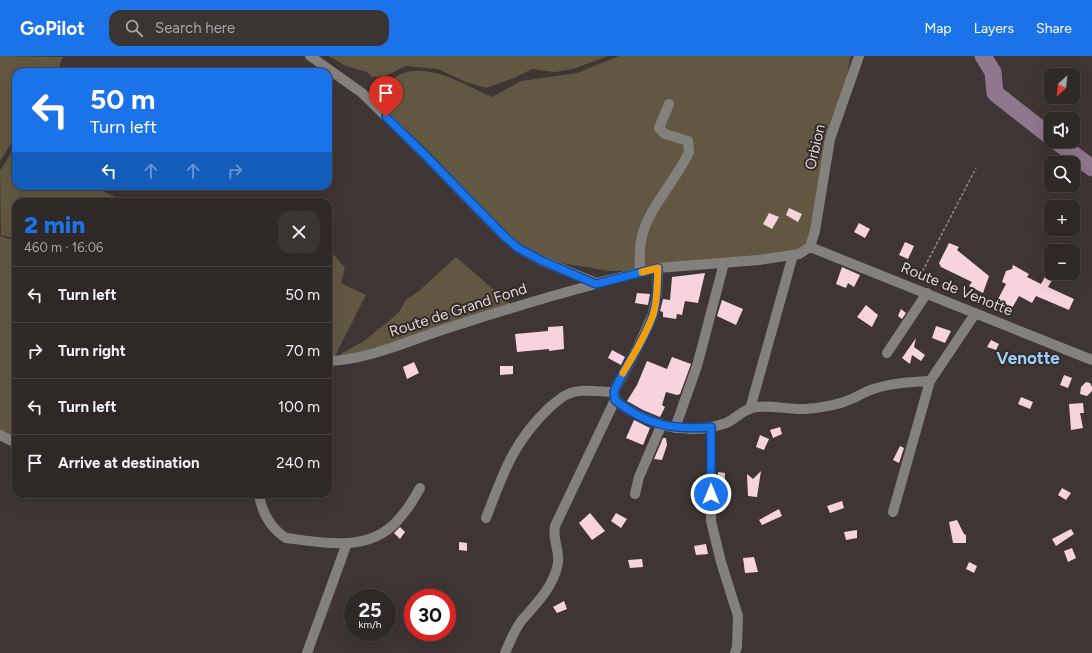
<!DOCTYPE html>
<meta charset="utf-8">
<style>
:root{--surface:#2e2827;--page:#3a3433;--text:#f1f3f6;--muted:#a7a6a7;--line:#494444;--accent:#1a73e8}
body{margin:0;font-family:Figtree,sans-serif;background:var(--page);color:var(--text);height:100vh;display:flex;flex-direction:column;font-size:15px;white-space:nowrap}
*{box-sizing:border-box;margin:0}
p{font-size:13px;color:var(--muted)}
.icon{flex:none;width:22px;height:22px;fill:none;stroke:currentColor;stroke-width:2;stroke-linecap:round;stroke-linejoin:round}
.map{position:relative;flex:1;overflow:hidden}
.panel{position:absolute;left:12px;top:142px;width:320px;height:300px;display:flex;flex-direction:column;background:var(--surface);border-radius:12px;box-shadow:0 4px 16px #0002,0 0 0 1px var(--line)}
.panel>*{flex:none}
.guide{position:absolute;left:12px;top:12px;width:320px;height:122px;border-radius:12px;box-shadow:0 4px 16px #0002,0 0 0 1px var(--line);background:#1a73e8;color:#fff;overflow:hidden}
.needle{width:26px;rotate:206deg}
.tools{position:absolute;left:1044px;top:12px;display:grid;gap:8px}
.tools a{display:grid;place-items:center;width:36px;height:36px;border-radius:8px;background:var(--surface);box-shadow:0 4px 16px #0002,0 0 0 1px var(--line);font-size:20px}
.speed{position:absolute;left:344px;top:533px;display:flex;gap:8px;font-size:20px;font-weight:700;text-align:center}
.speed>*{display:grid;place-content:center;width:52px;height:52px;border-radius:50%;background:var(--surface);box-shadow:0 4px 16px #0002,0 0 0 1px var(--line);line-height:1}
.speed small{font-size:10px;font-weight:400}
.speed .limit{border:6px solid #d22;background:#fff;color:#111}
.pin{position:absolute;display:grid;place-items:center;width:34px;height:34px;color:#fff;margin:-41px -17px;border-radius:50% 50% 50% 0;rotate:-45deg;box-shadow:0 0 4px #0007}
.pin .icon{rotate:45deg}
.me{position:absolute;width:44px;margin:-22px;rotate:0deg;stroke-linejoin:round;filter:drop-shadow(0 0 3px #0008)}
.turn{display:flex;align-items:center;gap:14px;height:84px;padding:0 12px;font-size:18px}
.turn .icon{width:52px;height:52px;stroke-width:2.5}
.turn b{display:block;font-size:28px;line-height:34px}
.lanes{display:flex;align-items:center;height:38px;padding:0 12px;background:#0003;justify-content:center;gap:20px;direction:ltr}
.lanes .off{opacity:.35}
.round{display:grid;place-items:center;flex:none;width:42px;height:42px;border-radius:12px;background:var(--page)}
.overview{display:flex;align-items:center;justify-content:space-between;height:68px;padding:0 12px}
h1{font-size:24px;font-weight:800;line-height:30px;color:var(--accent)}
ul{padding:0;list-style:none}
li{display:flex;align-items:center;gap:12px;height:56px;padding:0 12px;border-top:1px solid var(--line)}
li div{flex:1}
li b{display:block;font-size:15px}
li em{font-style:normal}
header{display:flex;align-items:center;gap:24px;box-sizing:border-box;height:56px;padding:0 20px;background:var(--accent);color:#fff}
header strong{font-size:19px}
nav{display:flex;gap:22px;margin-inline-start:auto;font-size:14px}
.search{width:280px;height:36px;background:var(--page);display:flex;align-items:center;gap:10px;box-sizing:border-box;padding:0 14px;border-radius:12px;color:var(--muted);font-size:15px}
.map>svg:first-child{display:block}
</style>
<header>
<strong>GoPilot</strong>
<div class="search"><svg class="icon" aria-label="search" viewBox="0 0 24 24"><circle cx="10" cy="10" r="6"/><path d="M15 15l6 6"/></svg>Search here</div>
<nav><a>Map</a><a>Layers</a><a>Share</a></nav>
</header>
<div class="map">
<svg width="1092" height="597" viewBox="0 0 1092 597">
<rect width="100%" height="100%" fill="#3e3534"/>
<g fill="#625841">
<path d="M0,0l63,1 -6,15h-41v64l-16,25z"/>
<path d="M329,0h279l-35,13 -18,3 -23,-3 -18,9 -28,10 -20,-6 -28,-13 -32,-3 -21,10 -13,1 -5,-5 -21,-6z"/>
<path d="M619,0h232l-13,61 -22,119 -20,16 -140,18 -47,1 -65,-11 -32,-21 -86,-91 -53,-49c7,-7 13,-15 20,-20 27,-22 72,6 99,18l29,-16 56,-8z"/>
<path d="M16,89v41h84l-2,3 28,13h-110v37l-15,-4 -1,-64z"/>
<path d="M0,180l16,5v206l-16,-6z"/>
<path d="M333,198l12,14 -4,15 25,12 -33,65 -5,-1v-95z"/>
<path d="M456,201l60,52 -178,52 4,-8 22,-12 26,-21 9,-8 7,-12 14,-10z"/>
</g>
<g fill="none" stroke-linecap="round" stroke-linejoin="round">
<g stroke="#8f778d" stroke-width="17">
<path d="M983,0l10,16 2,21 56,44"/>
<path d="M1056,85l36,27"/>
</g>
</g>
<g fill="#f7d3de">
<path d="M789,152l13,6 -4,8 -12,-7z"/>
<path d="M769,157l10,4 -7,12 -9,-5z"/>
<path d="M859,167l11,6 -5,9 -11,-6z"/>
<path d="M905,186l9,4 -6,13 -9,-4z"/>
<path d="M949,187l10,4 -2,3 32,26 -6,17 -14,-7 3,-4 -31,-15 -2,-4z"/>
<path d="M1013,209l16,9 -2,3 14,7 5,-9 6,5 -4,7 26,12 -5,11 -33,-14 -4,7 -13,-7 -7,12 -15,-7 9,-17 -4,-2 4,-11 6,-2z"/>
<path d="M842,211l18,8 -6,12 -6,-4 -2,5 -10,-4z"/>
<path d="M705,217l-7,30 -13,-2 -3,14 -5,-1 -1,5 -13,-2v-5l-3,-1 3,-12 7,1 2,-23z"/>
<path d="M637,237l13,1 -2,11 -13,-2z"/>
<path d="M722,244l21,9 -7,16 -19,-9z"/>
<path d="M866,249l12,10 -6,12 -15,-10z"/>
<path d="M901,253l5,4 -4,6 -4,-3z"/>
<path d="M563,270l1,23 -15,2v-2l-32,3 -2,-18 33,-3v-4z"/>
<path d="M936,270l15,5 -6,12 -13,-5z"/>
<path d="M916,282l-2,9 11,8 -4,6 -9,-6 -2,9 -8,-6z"/>
<path d="M991,284l8,4 -3,6 -9,-3z"/>
<path d="M612,294l13,7 -4,8 -13,-7z"/>
<path d="M672,301l19,7 -11,30 -3,1 -11,-3 -4,13 3,2 -5,10 -17,-7 -16,-9 10,-16 10,-24 20,8z"/>
<path d="M414,306l5,11 -12,6 -4,-12z"/>
<path d="M500,310h13v8l-13,1z"/>
<path d="M1064,319l8,3 -4,10 -8,-3z"/>
<path d="M1086,326l4,1 2,4v4l-5,5 -7,-2 1,-7z"/>
<path d="M1021,341l12,5 -3,7 -12,-5z"/>
<path d="M1083,347l1,10h-4l3,15 -12,2 -2,-26z"/>
<path d="M634,364l16,8 -7,17 -17,-7z"/>
<path d="M780,371l2,7 -9,4 -3,-8z"/>
<path d="M760,379l9,4 -5,11 -8,-3z"/>
<path d="M663,382h3l1,7 -5,15 -8,-1z"/>
<path d="M900,390l4,2 -5,15 -6,-3z"/>
<path d="M761,415l-4,26 -9,-1 -1,-22 6,5z"/>
<path d="M718,416l7,1 -1,23h-6z"/>
<path d="M699,426h5v17h-6z"/>
<path d="M1062,432l9,5 -5,7 -8,-5z"/>
<path d="M842,445l2,7 -14,5 -3,-7z"/>
<path d="M779,453l3,7 -20,9 -3,-5z"/>
<path d="M590,457l15,18 -13,9 -13,-17z"/>
<path d="M616,457l11,6 -6,9 -10,-7z"/>
<path d="M957,464l7,14 2,1v8h-13l-4,-21z"/>
<path d="M400,471l5,5 -5,7 -6,-6z"/>
<path d="M1071,473l3,5 -18,12 -4,-7z"/>
<path d="M857,474v8l-11,2 -2,-8z"/>
<path d="M459,486l8,1v8l-8,-1z"/>
<path d="M706,488l2,10 -12,1 -2,-9z"/>
<path d="M1072,492l4,10 -8,4 -4,-11z"/>
<path d="M754,501l4,15 -13,1 -2,-15z"/>
<path d="M642,503l1,8 -13,1 -2,-8z"/>
<path d="M969,506l8,4 -3,7 -8,-4z"/>
<path d="M564,545l3,8 -10,4 -4,-6z"/>
</g>
<g fill="none" stroke-linecap="round" stroke-linejoin="round">
<path stroke="#948c8b" stroke-width="1.5" stroke-dasharray="3 2" stroke-linecap="butt" d="M918,224l58,-112"/>
<g stroke="#84807d" stroke-width="10">
<path d="M310,0l52,37 62,61 81,83 13,11 22,12 56,23 62,-15 101,-8 40,-6 11,-7 5,-16 15,-92 29,-83"/>
<path d="M810,191l282,113"/>
<path d="M640,216c0,-10 -1,-20 1,-31 5,-31 35,-60 48,-89l-1,-11 -23,-7 -6,-6 10,-24"/>
<path d="M887,297l40,-60"/>
<path d="M328,305c38,-1 75,-18 111,-30 52,-17 104,-33 157,-47"/>
<path d="M615,344c31,25 72,37 111,23 9,-4 15,-11 23,-14 14,-6 40,1 55,0 16,-1 35,-4 50,-11 6,-3 13,-7 19,-9 19,-6 38,-7 57,-8"/>
<path d="M750,353l43,-154"/>
<path d="M711,371v94l10,41 17,54 -1,31 -2,6"/>
<path d="M675,372l22,-62 27,-103"/>
<path d="M0,379l16,8"/>
<path d="M259,438c2,17 12,35 27,44 42,5 88,16 117,-24 7,-8 12,-17 17,-26"/>
<path d="M635,438l4,-17 22,-51"/>
<path d="M893,456l37,-131 45,-67"/>
<path d="M486,462c17,-44 27,-76 63,-110 6,-5 12,-11 19,-14 13,-6 32,-2 46,-2"/>
<path d="M307,597l40,-110"/>
<path d="M505,597c5,-11 9,-23 17,-33 15,-17 32,-34 36,-57 2,-13 -6,-23 -3,-37l60,-126 -1,-8 2,-5 21,-38 16,-35 4,-20 1,-26"/>
</g>
</g>
<g fill="none" stroke-linecap="round" stroke-linejoin="round">
<g stroke="#114b97" stroke-width="10">
<path id="route" d="M386,61l38,37 81,83 13,11 22,12 56,24 62,-16c-1,15 0,32 -5,47 -8,26 -26,48 -37,72l-2,5 1,8c31,25 57,30 96,27v67"/>
</g>
<use href="#route" stroke="#1a73e8" stroke-width="7"/>
<path stroke="#f59e0b" stroke-width="7" d="M623,317c11,-19 23,-38 30,-58 5,-15 4,-32 5,-47l-16,4"/>
</g>
<g text-anchor="middle" stroke-width="4" stroke-linejoin="round" paint-order="stroke">
<g font-size="15" fill="#ded8d7" stroke="#342b2a">
<text transform="translate(815 91) rotate(-77)" y="5">Orbion</text>
<text transform="translate(957 233) rotate(22)" y="5">Route de Venotte</text>
<text transform="translate(458 254) rotate(-18)" y="5">Route de Grand Fond</text>
</g>
<g font-size="17" font-weight="bold" fill="#99d0f8" stroke="#342b2a">
<text x="1028" y="308">Venotte</text>
</g>
</g>
</svg>
<div class="tools">
<a><svg class="needle" viewBox="-14 -14 28 28"><path d="M0-13l5 13h-10z" fill="#e53935"/><path d="M0 13l5-13h-10z" fill="#a7a6a7"/></svg></a>
<a><svg class="icon" aria-label="sound" viewBox="0 0 24 24"><path d="M4 9h4l5-4v14l-5-4H4zM17 9q2 3 0 6"/></svg></a>
<a><svg class="icon" aria-label="search" viewBox="0 0 24 24"><circle cx="10" cy="10" r="6"/><path d="M15 15l6 6"/></svg></a>
<a>+</a>
<a>−</a>
</div>
<div class="speed"><div>25<small>km/h</small></div><div class="limit">30</div></div>
<div class="pin" style="left:386px;top:61px;background:#d93025"><svg class="icon" aria-label="arrive" viewBox="0 0 24 24"><path d="M6 21V4h12l-3 4 3 4H6"/></svg></div>
<svg class="me" style="left:711px;top:438px" viewBox="-20 -20 40 40"><circle r="17" fill="#1a73e8" stroke="#fff" stroke-width="3"/><path d="M0-11L8 9 0 5-8 9z" fill="#fff"/></svg>
<div class="guide">
<div class="turn"><svg class="icon" aria-label="left" viewBox="0 0 24 24"><path d="M17 20v-9H6M10 6l-5 5 5 5"/></svg><div><b>50 m</b>Turn left</div></div>
<div class="lanes"><svg class="icon" aria-label="left" viewBox="0 0 24 24"><path d="M17 20v-9H6M10 6l-5 5 5 5"/></svg><svg class="icon off" aria-label="ahead" viewBox="0 0 24 24"><path d="M12 20V5M6 11l6-6 6 6"/></svg><svg class="icon off" aria-label="ahead" viewBox="0 0 24 24"><path d="M12 20V5M6 11l6-6 6 6"/></svg><svg class="icon off" aria-label="right" viewBox="0 0 24 24"><path d="M7 20v-9h11M14 6l5 5-5 5"/></svg></div>
</div>
<section class="panel">
<div class="overview"><div><h1>2 min</h1><p>460 m · 16:06</p></div><a class="round"><svg class="icon" aria-label="close" viewBox="0 0 24 24"><path d="M6 6l12 12M18 6L6 18"/></svg></a></div>
<ul>
<li><svg class="icon" aria-label="left" viewBox="0 0 24 24"><path d="M17 20v-9H6M10 6l-5 5 5 5"/></svg><div><b>Turn left</b></div><em>50 m</em></li>
<li><svg class="icon" aria-label="right" viewBox="0 0 24 24"><path d="M7 20v-9h11M14 6l5 5-5 5"/></svg><div><b>Turn right</b></div><em>70 m</em></li>
<li><svg class="icon" aria-label="left" viewBox="0 0 24 24"><path d="M17 20v-9H6M10 6l-5 5 5 5"/></svg><div><b>Turn left</b></div><em>100 m</em></li>
<li><svg class="icon" aria-label="arrive" viewBox="0 0 24 24"><path d="M6 21V4h12l-3 4 3 4H6"/></svg><div><b>Arrive at destination</b></div><em>240 m</em></li>
</ul>
</section>
</div>
